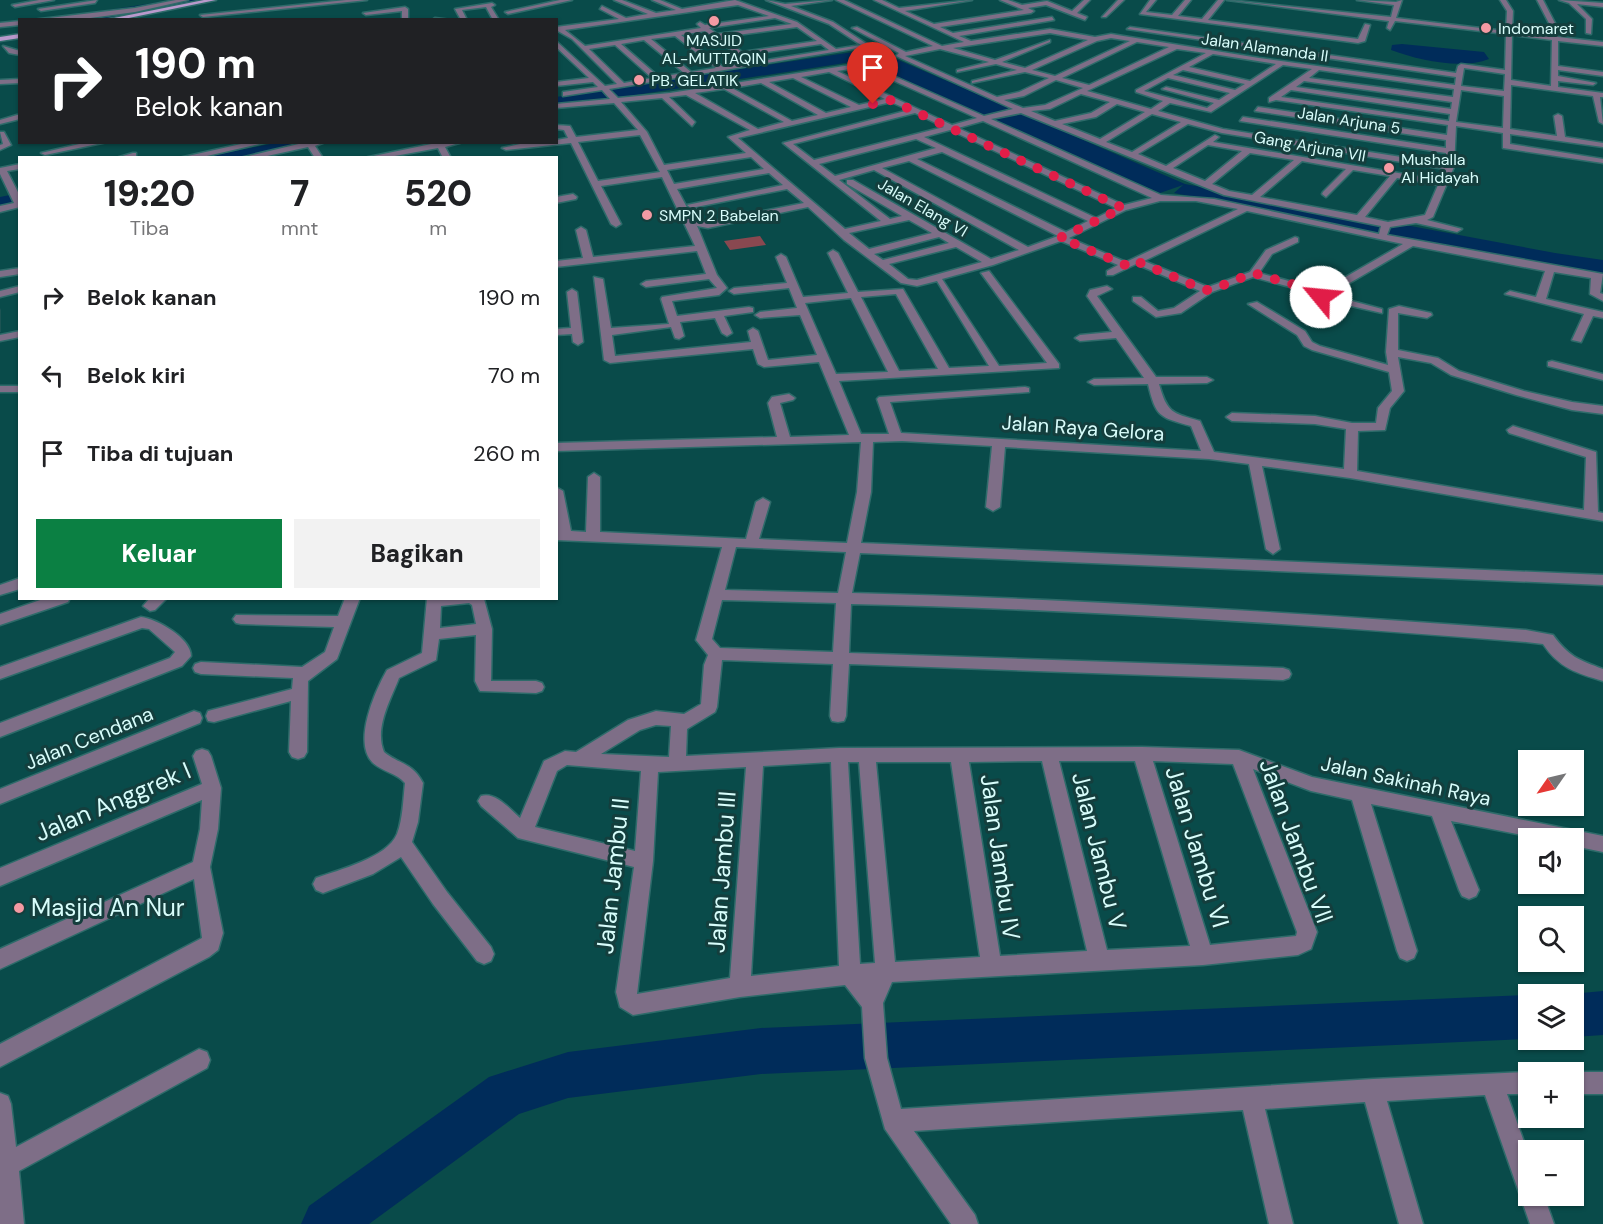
<!DOCTYPE html>
<html lang="id">
<meta charset="utf-8">
<style>
:root{--surface:#fff;--page:#f2f2f2;--text:#202124;--muted:#757577;--accent:#0b8043}
body{margin:0;font-family:"DM Sans",sans-serif;background:var(--page);color:var(--text);height:100vh;display:flex;flex-direction:column;font-size:22px;white-space:nowrap}
*{box-sizing:border-box;margin:0}
p{font-size:20px;color:var(--muted)}
.icon{flex:none;width:33px;height:33px;fill:none;stroke:currentColor;stroke-width:2;stroke-linecap:round;stroke-linejoin:round}
.map{position:relative;flex:1;overflow:hidden}
.details{position:absolute;left:18px;top:156px;width:540px;height:444px;display:flex;flex-direction:column;background:var(--surface);border-radius:0px;box-shadow:0 2px 4px #0004}
.details>*{flex:none}
.banner{position:absolute;left:18px;top:18px;width:540px;height:126px;border-radius:0px;box-shadow:0 2px 4px #0004;background:#202124;color:#fff;overflow:hidden}
.needle{width:39px;rotate:236deg}
.fabs{position:absolute;left:1518px;top:750px;display:grid;gap:12px}
.fabs a{display:grid;place-items:center;width:66px;height:66px;border-radius:0px;background:var(--surface);box-shadow:0 2px 4px #0004;font-size:30px}
.pin{position:absolute;display:grid;place-items:center;width:51px;height:51px;color:#fff;margin:-62px -26px;border-radius:50% 50% 50% 0;rotate:-45deg;box-shadow:0 0 6px #0007}
.pin .icon{rotate:45deg}
.me{position:absolute;width:66px;margin:-33px;rotate:298deg;stroke-linejoin:round;filter:drop-shadow(0 0 4px #0008)}
.turn{display:flex;align-items:center;gap:21px;height:126px;padding:0 18px;font-size:27px}
.turn .icon{width:78px;height:78px;stroke-width:2.5}
.turn b{display:block;font-size:42px;line-height:51px}
.eta{display:flex;justify-content:space-evenly;align-items:center;height:102px;text-align:center}
.eta b{font-size:36px;font-weight:800;line-height:42px}
.primary-button{display:flex;gap:12px;margin-top:auto;padding:12px 18px}
.primary-button a{flex:1;height:69px;border-radius:0px;background:var(--accent);color:#fff;font-size:24px;font-weight:800;line-height:69px;text-align:center}
.primary-button a+a{background:var(--page);color:var(--text)}
ul{padding:0;list-style:none}
li{display:flex;align-items:center;gap:18px;height:78px;padding:0 18px}
li div{flex:1}
li b{display:block;font-size:22px}
li em{font-style:normal}
.map>svg:first-child{display:block}
</style>
<div class="map">
<svg width="1603" height="1224" viewBox="0 0 1603 1224">
<rect width="100%" height="100%" fill="#094b4a"/>
<path fill="#894850" d="M760,236l6,9 -36,5 -6,-9z"/>
<g fill="#002c5a">
<path d="M1402,44l82,8 5,7c-28,11 -71,1 -98,-9l1,-5z"/>
<path d="M873,49l312,135 370,69 48,7v16l-429,-83 9,-8 -23,8 -302,-132 -301,46 -1,-10z"/>
<path d="M275,143h50l-79,14 -45,1z"/>
</g>
<g fill="none" stroke-linecap="round" stroke-linejoin="round">
<g fill="#002c5a" fill-rule="evenodd">
<path d="M173,0h25l-6,4 -83,16h-46l6,-4z"/>
<path d="M20,193v11l-20,5v-12z"/>
<path d="M1603,991v44l-29,2v-43h-4z"/>
<path d="M1528,995v44l-767,35 -193,24 -49,16 -150,110h-68l8,-18 180,-129 79,-25 193,-24z"/>
</g>
<g stroke="#2e6b6a" stroke-width="3">
<g id="minor">
<path d="M39,0h15l-39,7 -3,-2z"/>
<path d="M97,0l-2,3 -54,8 -3,-2z"/>
<path d="M176,0h12l-53,12 -60,8h-43l103,-12z"/>
<path d="M346,0h21l-164,17 -3,-2z"/>
<path d="M560,0h12l-64,14 -3,-2z"/>
<path d="M614,0h8l34,13 20,-3 -24,-10h8l22,9 53,-9 62,22 39,27 25,-4 -32,-21 -63,-24 19,4 47,-4 -41,6 42,16 37,24 -261,43 9,9 52,-5 194,-30 120,53 29,-7 -117,-53 3,-3 -47,-25 5,-1 49,25 27,-6 -97,-46h8l98,46 22,-4 -90,-42h8l17,8 73,-8 -67,11 29,13 90,-14 -24,-10h8l14,5 25,-4 25,10 12,-11h6l-13,13 10,4 -2,3 -39,-15 -18,3 6,3 -3,2 -91,14 13,6 99,-16 2,3 -95,16 12,5 79,-12 45,8 16,-3 148,24 196,27 1,-8 -329,-48 3,-2 326,46 2,-7 3,-2 44,6 1,-36 -111,-13 -5,9 -3,-2 2,-7 -162,-21 164,17 3,-12 -37,-5 39,2 6,-2 -6,18 110,13 1,-20 -7,-11h6l7,11 -1,20 40,5v-7l-15,-29h6l15,29v8l45,5v4l-45,-5v25l45,6v4l-45,-6v6l38,7 -3,2 -35,-4v6l45,6v4h-3l3,27 -4,-2 -6,-26 -82,-11 -1,44 47,7 -3,-20 4,-2 4,2 3,21 38,6v4l-93,-13v10l93,15v4l-100,-15v-15l-47,-7 -2,41 -21,50 -6,3 35,9 -5,3 -41,-9 -26,4 -3,8 216,39 -3,19 3,1v7l-13,-7 1,-16 -37,-6 -8,27 57,13v6l-10,-2 -12,26 -9,-2 12,-26 -79,-20 5,-3 26,6 9,-26 -132,-25 -84,49 53,14v4l-66,-15v-4l-63,-17 -41,15 -31,21 -25,4 -23,-16v-4h8l17,14 16,-3 26,-17 -64,-27 -23,11h-6v-4l11,-6 -57,-24 -68,24 -51,14 57,87 48,-3 -66,-90 8,-2 70,93v4l-220,13 22,53h28l-12,-35 2,-2 146,-10 4,1v4l-139,10 11,31 300,18 -10,-25c-32,-9 -35,-9 -43,-42l-54,1 -6,-3 6,-3 50,-1 -28,-40 -36,3 -5,-3 5,-3 32,-3 -25,-36 3,-6 17,-4 5,3 -15,7 59,81h51l6,3 -6,3 -48,1c8,29 13,29 41,37l14,31 130,17 2,-40 -31,-5 -83,-3 -6,-4 6,-4 83,3 37,7h24l2,-15 14,-17 -3,-19 -77,-22 -8,-4 -7,-11 -49,-31 9,-2 48,29 7,11 8,4 68,19 -2,-13 3,-43 10,-3 32,7 1,2 -5,3 -29,-5v37l40,8 21,13 65,20 48,11 31,4v8l-31,-4 -56,-15 -65,-20 -20,-12 -33,-6 6,34 -14,17 -5,22 -27,1 -1,40 227,39 2,-53 -77,-24 -2,-3 6,-4 83,26 2,60 5,1v8l-253,-43 -88,-12 18,83 -7,5 -7,-5 -17,-85 -40,-5 -204,-12 -5,60 -7,4 -7,-4 6,-61 -90,-5 -29,1 -2,50 -10,51 742,32v10l-743,-32 -8,40c225,6 450,20 674,37l27,5c16,22 26,25 50,34v12c-27,-8 -44,-13 -60,-37l-17,-2c-225,-18 -450,-33 -675,-38l-2,49 434,15 6,2 2,4 -2,4 -6,2 -434,-16 -3,52 -2,5 -6,1 -6,-1 -2,-5 3,-52 -111,-4 -5,47 -2,5 -28,17 -1,27 153,-8 303,-1 97,3 73,27 291,59v16l-29,-6v-8h-36l-87,-17 28,69 -3,6 -7,3 -7,-3 -3,-6 -27,-74 -61,-12 46,147 -3,7 -7,3 -7,-3 -3,-7 -45,-151 -41,-9 -58,-22 64,163 -6,17 -13,6 -95,10 -311,17 -9,21 4,55 14,51 472,-30 155,-7v22h-21l21,59v43h16l10,28h-24l-45,-129 -98,6 36,123h-24l-34,-122 -100,7 28,115h-24l-26,-114 -329,21 61,84 3,9h-27l-66,-95 -20,-71 -3,-51 -17,-22 -105,12 -107,18 -13,-8 -4,-15 18,-125 -116,-29 -37,-32 -3,-5 3,-5c14,-5 29,13 39,22l24,-57 21,-10 11,1 52,-32 28,-9 28,3 17,-10 3,-39 4,-10 -12,-15 26,-93 -166,-7v-53l7,4 8,40 15,1 2,-55 6,-4 6,4v55l146,7 10,-37 7,-4 7,4 -11,37 88,4 10,-51 4,-50 -305,9v-8l221,-6 -9,-34 4,-6 17,-3 6,4 -2,2 -13,3 10,34 59,-2 -30,-73 -55,5 -6,-3 -5,-15 -143,14 -6,-3 -10,-83 9,2 8,49 58,-4 -8,-25 1,-2 55,-9 -8,-9 -63,8 -5,-3 5,-3 60,-7 -9,-23 -141,16v-6l27,-3 -7,-28 5,-3 5,3 7,27 102,-11 -33,-69 -61,9 20,38 -5,3 -5,-3 -40,-81 -65,7 -4,-2 27,-6h27v-2l12,-2 -4,-8 -8,-1v-4l14,1 6,11 62,-7 -24,-27 -58,5v-4l54,-5 -8,-9 -39,6v-4l35,-5 -5,-5 -37,4v-4l33,-4 -33,-31v-6l49,45 12,-2 -45,-45 -16,-9v-3l63,-8 -19,-10 2,-3 24,12 22,-4zM738,5l31,11 -64,9 -5,-3 -3,2 4,4 -116,18 -20,-16zM775,18l17,6 -75,10 -8,-6zM797,27l20,14 -75,11 -20,-15zM705,31l44,32 -26,4 -42,-32zM1050,33l38,7 -63,28 -23,-6 48,-20v-2l-55,20 -42,-12zM1512,35l40,5 -1,46 -40,-6zM675,36l41,32 -25,4 -40,-33zM1111,38l19,3 -75,35 -23,-6 65,-29zM644,40l40,33 -25,4 -38,-33zM1137,42l32,5 -80,38 -27,-7zM821,44l8,6 -74,12 -9,-7zM615,45l37,33 -28,5 -35,-34zM940,49l49,13 -32,8v2l39,-8 21,6 -45,11v2l53,-11 24,6 -30,14 -22,5 -92,-41zM1177,49l29,4 -70,37v2l27,9 -12,8 -64,-18zM1213,54l63,10 -26,17 -61,-14zM1283,65l29,4 -43,29v4l7,-2 172,25 -1,10 -189,-28 -3,4 191,29v8l-203,-31 -3,4 206,32v11l-223,-35 -65,-18 12,-8 41,9zM863,67l114,51 -25,7 -115,-54zM1464,68l41,6 -1,17 -43,-5zM1183,70l62,14 -10,6 -62,-15zM1319,70l135,19 -1,8 -144,-19zM829,72l56,27 -26,6 -58,-28zM793,78l58,29 -25,6 -57,-31zM1168,78l62,15 -11,7 -53,-13 -4,2 52,14 -7,5 -63,-17zM1056,80l27,8 -38,17 -22,3 -19,-8 20,-4zM1304,81l148,21 -1,7 -155,-22zM761,83l57,32 -26,6 -60,-33zM724,89l60,33 -26,7 -63,-36zM1291,90l159,24 -1,7 -168,-24zM1461,90l43,6 -1,32 -47,-6zM1081,94l29,8 -19,11 -36,8 -24,-10 19,-2zM686,95l64,35 -22,7 18,16 -82,12 -17,-33 -26,-30 41,-4 30,28 3,-4 -26,-25zM891,102l18,8 -126,33 98,78 -36,8 -107,-91zM1117,104l28,8 -45,27 -38,-15 34,-7zM915,113l29,14 -130,33 -21,-16zM1021,113l203,82 157,31 -2,8 -165,-35 -53,-4 -170,-76zM1152,114l29,8 -49,30 -26,-10zM983,121l169,77 -28,7 -166,-77zM1188,124l34,9 223,36 -5,11 -227,-38 6,-5 -4,-2 -49,31 -28,-12zM950,130l166,78 -20,10 -172,-81zM640,135l20,37 -62,9 -20,-39zM916,139l20,9 -101,28 -16,-12zM1208,145l34,6 -37,30 -32,-13zM942,152l146,69 -22,11 -149,-73zM1250,153l44,7 -42,35 -23,-4 -17,-7zM751,157l13,12 -90,15 -7,-14zM909,161l149,75 -30,11 -146,-79zM1302,161l44,8 -23,23 -1,2 4,3 27,-27 37,6 -33,39 -97,-18zM874,170l145,80 -28,9 -138,-79h-6v4l55,32 -12,3 -51,-39zM769,173l14,12 -96,20 4,3 96,-19 17,14 -96,19h-5l-7,-14h-6l-1,2 8,16 11,2 100,-21 36,33 57,43 16,3 20,-5 52,85 -40,2 -46,-79 -45,3 -20,-39 -5,-3 -5,3 20,40 -45,4 -17,-40 -5,-3 -5,3 11,26 -53,5 -5,3 5,3 55,-6 8,20 -37,4 -5,3 5,3 40,-3 17,40 -49,5 -10,-29 -5,-3 -5,3 3,11 -136,14 -3,-21 59,-8 4,11 4,1 5,-3 -4,-14 35,-4 7,15 5,3 5,-3 -8,-17 29,-4v-4l-4,-1 -72,9 -5,-15 47,-6 8,-7 -10,-13 -19,-47 -21,-39zM1397,178l41,7 -13,30 -37,7 -23,-5zM1160,201h36l42,8 -112,53 -57,-24 57,-28zM1247,211l156,33 -80,46 -64,-17 13,-19 26,-12v-4l-3,-1 -29,13 -16,22 -42,15 -64,-26zM909,220l23,13 -63,16 -20,-16zM939,237l10,6 -66,17 -9,-6zM956,247l26,15 -65,18 -9,-1 -19,-15zM896,294l42,75 -39,2 -38,-74zM851,298l37,74 -52,2 -31,-71zM736,547l110,5 -8,41 -113,-3zM722,600l114,3 -3,49 -113,-4 -8,-9zM656,725l15,1 -2,31 -68,-3 39,-24zM1042,761l45,190 -87,5 -31,-194zM1059,761h76l55,185 -83,4zM1153,761l80,3 64,168 -1,4 -86,9zM831,762l8,204 -88,10 12,-210zM848,762h11l16,201 -15,1zM876,762h75l29,195 -85,5zM567,765l74,6 -6,80 -100,-24 22,-56zM746,767l-16,211 -93,16 16,-133 5,-89z"/>
<path d="M1118,0h6l-18,17h-4z"/>
<path d="M1150,0h6l-10,12 26,3 13,-15h6l-13,16 24,3 16,-19h6l-16,20 150,19 7,-15 5,1 -5,16 -7,2 -218,-29z"/>
<path d="M1559,0l44,3v4l-26,-3 15,15 -1,15 -5,-1v-14l-17,-16z"/>
<path d="M492,3l3,2 -4,2 8,13h-6l-7,-13 -24,3 5,10h-6l-6,-11z"/>
<path d="M405,7l3,2v11h-6v-9l-36,4 -3,-2z"/>
<path d="M435,18l16,2h-19z"/>
<path d="M20,21v4l-20,2v-4z"/>
<path d="M3,46l17,5v4l-11,-2z"/>
<path d="M20,79v4l-20,1v-4z"/>
<path d="M17,115h3v4l-20,5v-4z"/>
<path d="M0,132h4l7,13 -11,5v-5l3,-1z"/>
<path d="M88,142h19l-62,13 -4,-2z"/>
<path d="M250,142h18l-70,16h-19z"/>
<path d="M307,142h18l-10,4 8,12h-8l-7,-11 -50,11h-18z"/>
<path d="M463,142l-18,5 6,11h-8l-5,-10 -54,10h-20l77,-16z"/>
<path d="M133,153h3v4l-20,1z"/>
<path d="M20,164v5l-13,2 13,25v11l-20,5v-6l14,-3 -14,-29v-6z"/>
<path d="M573,194l4,3 -1,2 -20,4v-6z"/>
<path d="M20,268v6l-20,3v-6z"/>
<path d="M20,286v6l-20,5v-6z"/>
<path d="M572,289l5,3 6,50 -5,3 -5,-3 -1,-8 -16,1v-6l15,-1 -4,-36z"/>
<path d="M20,331v6l-20,4v-6z"/>
<path d="M1552,361l51,13v6l-55,-14v-4z"/>
<rect x="0" y="386" width="20" height="6"/>
<path d="M20,578v11l-20,6v-10z"/>
<path d="M46,598h24l-2,4 -68,23v-11z"/>
<path d="M150,598h17l-12,12 -5,1 -7,-5z"/>
<path d="M345,598h15l-23,61 -29,22 -1,71 -3,5 -6,2 -6,-2 -3,-5 2,-51 -77,21 -6,-1 -2,-5 2,-5 84,-22 1,-11 -92,-4 -6,-2 -2,-4 2,-4 6,-2 101,5 23,-15 9,-25 -93,-3 -5,-1 -3,-4 3,-4 102,1z"/>
<path d="M427,598l57,1 8,30 -1,52h45l6,2 2,4 -2,4 -6,2 -56,-2 -5,-10 1,-46 -37,4 -3,21 -37,18c-8,21 -25,50 -15,74 16,13 28,10 39,31l-5,39 -6,20 35,50 44,55 3,7 -3,7 -7,3 -7,-3 -44,-57 -32,-47 -28,17 -50,19 -7,-3 -3,-6 3,-6c22,-8 71,-20 81,-44 6,-16 6,-34 8,-51 -8,-10 -22,-11 -32,-20 -21,-20 2,-72 14,-93l35,-17zM469,603l3,2 4,19 -36,4 1,-22z"/>
<path d="M141,617c16,2 50,21 50,39l-9,10 -182,71v-14l170,-65 5,-6 -26,-23 -7,-1 -142,51v-12z"/>
<path d="M194,711l6,2 2,5 -2,5 -200,81v-15z"/>
<path d="M202,749l6,2 3,5 10,32 -3,41 -8,38 13,66 -5,17 -9,7 -209,110v-23l202,-106 -8,-59 -194,90v-20l193,-87 7,-33 2,-29 -202,86v-18l202,-84 -9,-28 3,-5z"/>
<path d="M199,1049l8,3 3,8 -3,8 -188,103 5,53h-24v-131l8,3 3,8 5,43z"/>
<path d="M1573,1072h30v22h-29z"/>
</g>
</g>
<g stroke="#2e6b6a" stroke-width="3">
<g id="major">
<path d="M204,0h12l-97,20h-15z"/>
<path d="M20,34v4l-20,3v-4z"/>
</g>
</g>
<use href="#minor" fill="#7e6e87" fill-rule="evenodd"/>
<use href="#major" fill="#b999cc" fill-rule="evenodd"/>
</g>
<path fill="#1c5353" d="M0,308l1,2v22h-1z"/>
<g fill="none" stroke-linecap="round" stroke-linejoin="round">
<path stroke="#e11d48" stroke-width="10" stroke-dasharray="0 18" d="M873,104l17,-4 233,108 -63,30 68,28 8,-5 69,29h6l42,-17 70,20 -2,4"/>
</g>
<g fill="#f49aa3" stroke="#143e3d" stroke-width="2">
<circle cx="714" cy="21" r="6"/>
<circle cx="1486" cy="28" r="6"/>
<circle cx="639" cy="80" r="6"/>
<circle cx="1389" cy="168" r="6"/>
<circle cx="647" cy="215" r="6"/>
<circle cx="19" cy="908" r="6"/>
</g>
<g text-anchor="middle" stroke-width="6" stroke-linejoin="round" paint-order="stroke">
<g font-size="16" fill="#d8fdfb" stroke="#143e3d" text-anchor="start">
<text x="1498" y="34">Indomaret</text>
<text x="714" y="46" text-anchor="middle">MASJID<tspan x="714" dy="18">AL-MUTTAQIN</tspan></text>
<text x="651" y="86">PB. GELATIK</text>
<text x="1401" y="165">Mushalla<tspan x="1401" dy="18">Al Hidayah</tspan></text>
<text x="659" y="221">SMPN 2 Babelan</text>
</g>
<g font-size="16" fill="#d8fdfb" stroke="#143e3d">
<text transform="translate(1265 47) rotate(8)" y="6">Jalan Alamanda II</text>
<text transform="translate(1349 120) rotate(9)" y="6">Jalan Arjuna 5</text>
<text transform="translate(1310 146) rotate(10)" y="6">Gang Arjuna VII</text>
<text transform="translate(923 207) rotate(30)" y="6">Jalan Elang VI</text>
</g>
<g font-size="20" fill="#d8fdfb" stroke="#143e3d">
<text transform="translate(1083 428) rotate(4)" y="7">Jalan Raya Gelora</text>
<text transform="translate(89 738) rotate(-22)" y="7">Jalan Cendana</text>
<text transform="translate(1406 781) rotate(12)" y="7">Jalan Sakinah Raya</text>
</g>
<g font-size="24" fill="#d8fdfb" stroke="#143e3d">
<text transform="translate(113 802) rotate(-23)" y="8">Jalan Anggrek I</text>
<text transform="translate(1296 841) rotate(70)" y="8">Jalan Jambu VII</text>
<text transform="translate(1197 847) rotate(73)" y="8">Jalan Jambu VI</text>
<text transform="translate(1099 851) rotate(76)" y="8">Jalan Jambu V</text>
<text transform="translate(1000 857) rotate(82)" y="8">Jalan Jambu IV</text>
<text transform="translate(722 872) rotate(-86)" y="8">Jalan Jambu III</text>
<text transform="translate(613 876) rotate(-84)" y="8">Jalan Jambu II</text>
</g>
<g font-size="24" fill="#d8fdfb" stroke="#143e3d" text-anchor="start">
<text x="31" y="916">Masjid An Nur</text>
</g>
</g>
</svg>
<div class="fabs">
<a><svg class="needle" viewBox="-14 -14 28 28"><path d="M0-13l5 13h-10z" fill="#e53935"/><path d="M0 13l5-13h-10z" fill="#757577"/></svg></a>
<a><svg class="icon" aria-label="sound" viewBox="0 0 24 24"><path d="M4 9h4l5-4v14l-5-4H4zM17 9q2 3 0 6"/></svg></a>
<a><svg class="icon" aria-label="search" viewBox="0 0 24 24"><circle cx="10" cy="10" r="6"/><path d="M15 15l6 6"/></svg></a>
<a><svg class="icon" aria-label="layers" viewBox="0 0 24 24"><path d="M12 4l9 5-9 5-9-5zM3 14l9 5 9-5"/></svg></a>
<a>+</a>
<a>−</a>
</div>
<div class="pin" style="left:873px;top:104px;background:#d93025"><svg class="icon" aria-label="arrive" viewBox="0 0 24 24"><path d="M6 21V4h12l-3 4 3 4H6"/></svg></div>
<svg class="me" style="left:1321px;top:297px" viewBox="-20 -20 40 40"><circle r="19" fill="#fff"/><path d="M0-13L10 11 0 6-10 11z" fill="#e11d48"/></svg>
<div class="banner">
<div class="turn"><svg class="icon" aria-label="right" viewBox="0 0 24 24"><path d="M7 20v-9h11M14 6l5 5-5 5"/></svg><div><b>190 m</b>Belok kanan</div></div>
</div>
<section class="details">
<div class="eta">
<div><b>19:20</b><p>Tiba</p></div>
<div><b>7</b><p>mnt</p></div>
<div><b>520</b><p>m</p></div>
</div>
<ul>
<li><svg class="icon" aria-label="right" viewBox="0 0 24 24"><path d="M7 20v-9h11M14 6l5 5-5 5"/></svg><div><b>Belok kanan</b></div><em>190 m</em></li>
<li><svg class="icon" aria-label="left" viewBox="0 0 24 24"><path d="M17 20v-9H6M10 6l-5 5 5 5"/></svg><div><b>Belok kiri</b></div><em>70 m</em></li>
<li><svg class="icon" aria-label="arrive" viewBox="0 0 24 24"><path d="M6 21V4h12l-3 4 3 4H6"/></svg><div><b>Tiba di tujuan</b></div><em>260 m</em></li>
</ul>
<div class="primary-button"><a>Keluar</a><a>Bagikan</a></div>
</section>
</div>
